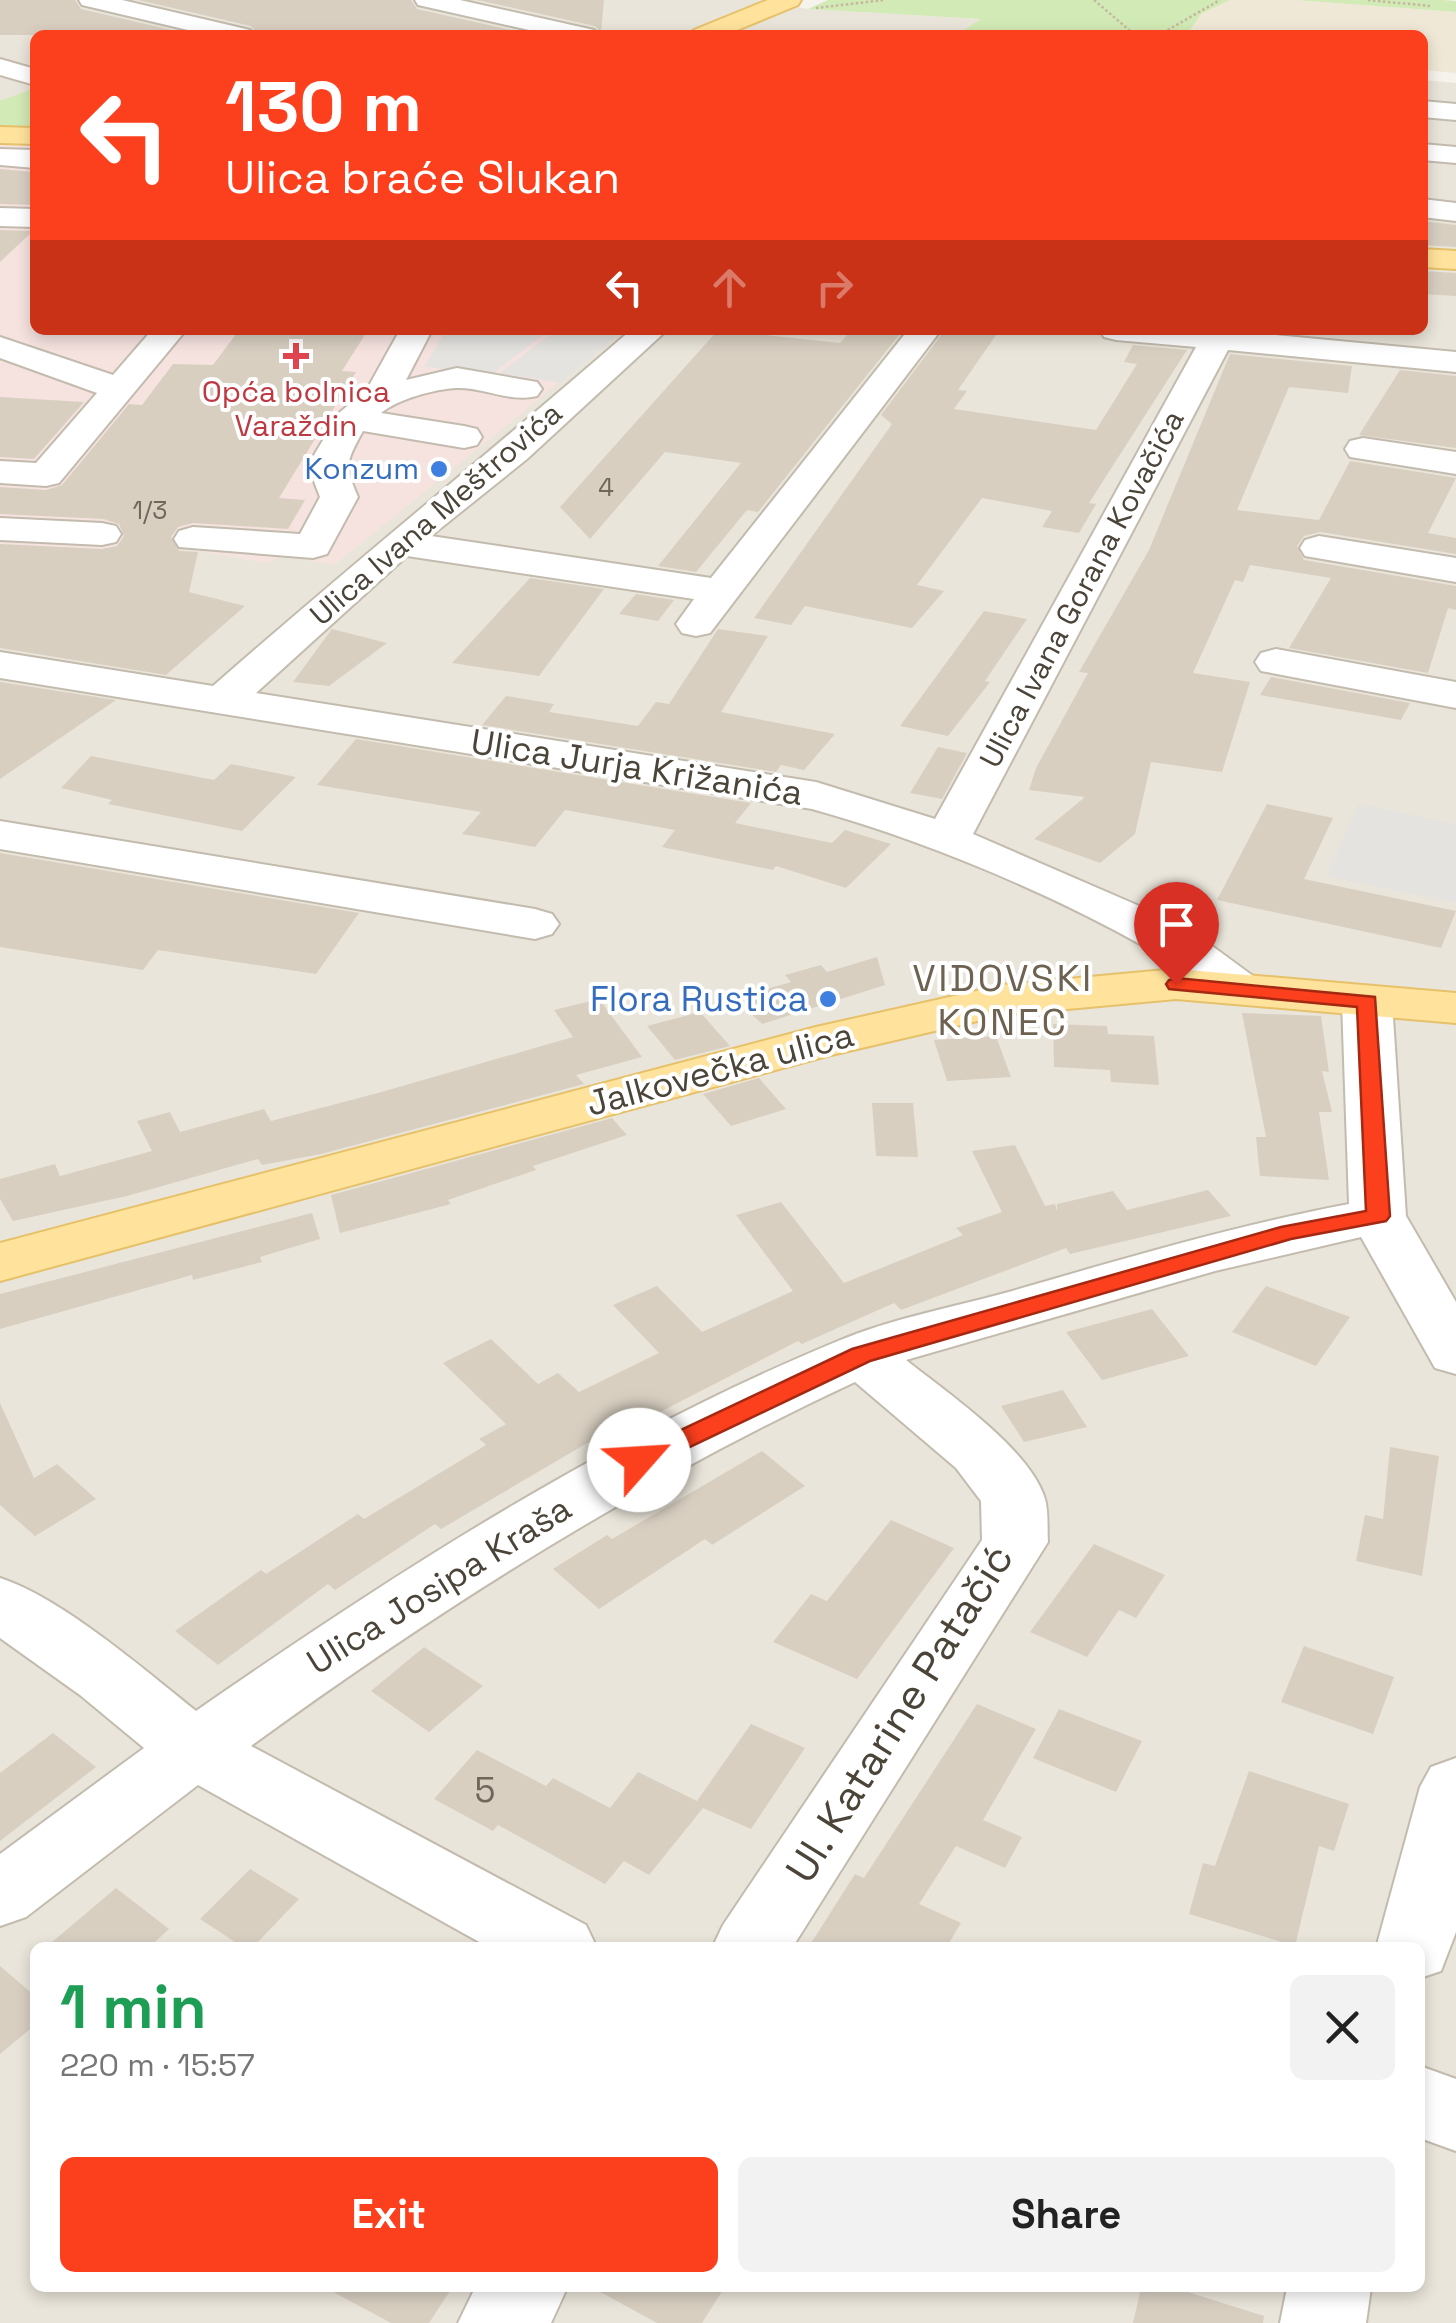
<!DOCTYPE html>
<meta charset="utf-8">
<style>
:root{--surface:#fff;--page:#f2f2f2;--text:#222;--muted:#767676;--accent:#fc3f1d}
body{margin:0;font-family:"Space Grotesk",sans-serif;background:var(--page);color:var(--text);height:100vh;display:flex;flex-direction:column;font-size:38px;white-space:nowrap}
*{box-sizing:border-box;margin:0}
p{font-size:32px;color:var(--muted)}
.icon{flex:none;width:55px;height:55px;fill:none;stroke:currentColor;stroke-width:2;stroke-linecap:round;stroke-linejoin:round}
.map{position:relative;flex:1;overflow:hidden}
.sheet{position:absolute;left:30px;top:1942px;width:1395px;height:350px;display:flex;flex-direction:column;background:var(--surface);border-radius:15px;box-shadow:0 5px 15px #0003}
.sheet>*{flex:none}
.guide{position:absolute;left:30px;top:30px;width:1398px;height:305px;border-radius:15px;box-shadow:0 5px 15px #0003;background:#fc3f1d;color:#fff;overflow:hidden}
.pin{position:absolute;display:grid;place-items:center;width:85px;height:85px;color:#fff;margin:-102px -42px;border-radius:50% 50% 50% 0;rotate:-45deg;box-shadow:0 0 10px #0007}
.pin .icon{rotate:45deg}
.me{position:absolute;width:110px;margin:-55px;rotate:64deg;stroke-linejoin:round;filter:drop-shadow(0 0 8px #0008)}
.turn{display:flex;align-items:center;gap:35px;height:210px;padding:0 30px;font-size:45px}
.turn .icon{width:130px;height:130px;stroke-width:2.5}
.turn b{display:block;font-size:70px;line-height:85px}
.lanes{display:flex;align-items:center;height:95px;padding:0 30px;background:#0003;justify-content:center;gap:50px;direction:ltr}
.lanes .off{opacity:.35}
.round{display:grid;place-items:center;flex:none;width:105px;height:105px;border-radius:15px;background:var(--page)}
.overview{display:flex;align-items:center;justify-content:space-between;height:170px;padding:0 30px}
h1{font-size:60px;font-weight:800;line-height:75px;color:#1e9e55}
.primary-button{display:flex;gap:20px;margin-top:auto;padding:20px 30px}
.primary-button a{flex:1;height:115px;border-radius:15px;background:var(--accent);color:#fff;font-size:40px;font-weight:800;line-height:115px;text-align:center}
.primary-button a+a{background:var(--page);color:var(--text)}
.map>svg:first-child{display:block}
</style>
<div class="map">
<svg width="1456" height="2323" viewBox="0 0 1456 2323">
<rect width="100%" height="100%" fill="#f6f3ec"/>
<path fill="#eae5da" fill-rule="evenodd" d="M0,0h758l50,9 174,10 -22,15 9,1h-934v295h1387l1,-250 33,3v2240h-1456zM35,1948h1385v340h-1385z"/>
<path fill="#efe8d6" d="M1230,0h65l161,12v61l-33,-3 -1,-35h-235l14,-21z"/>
<path fill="#f6e3e0" d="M0,143l35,1v186h589l-290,235 -51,-10 -16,8 -91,-16 -28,20 -148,-22z"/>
<g fill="#d2eab5">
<path d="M828,0h402l-29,14 -14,21h-218l-11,-1 23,-15 -173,-10z"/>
<path d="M1295,0h148l13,1v11z"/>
<path d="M35,88v40l-35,-1v-26z"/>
</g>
<g fill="#e5e3e0">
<path d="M446,330h103l-55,43 -70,-6z"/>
<path d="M556,330h68l-64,53 -60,-10z"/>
<path d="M1359,804l97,20v79l-130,-27z"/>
</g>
<g fill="#d8cfc1">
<path d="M0,0h75l6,9 112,26h-193z"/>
<path d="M138,0h273l6,9 117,26h-276l-7,-9z"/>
<path d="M477,0h127l-3,32 -6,-6z"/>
<path d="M0,169l35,3v33l-35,-1z"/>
<path d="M1422,221l34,4v22l-34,-2z"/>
<path d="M0,230l33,1 -33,31z"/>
<path d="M1422,271l34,2v23l-34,-2z"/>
<path d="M239,330l127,3 -24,38 14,1 -77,126 26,2 -17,29 -95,-6 -15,4 -7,10 8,14 19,1 -9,40 56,14 -79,69 -166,-27v-104l102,5 15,-3 7,-10 -5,-12 -16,-5 -103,-5v-27l46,3 16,-5 67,-81 13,1 31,-41 40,1z"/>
<path d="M718,330l122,13 12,-13h51l-145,182 -11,-2 -51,62 -38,-6 83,-103 -76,-11 -75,87 -30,-32z"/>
<path d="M945,330l51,5 -38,55 9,1 -13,18 142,21 41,-66 -13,-2 9,-17 54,5 -98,153 7,1 -17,29 -37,-6 10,-16 -70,-13 -65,87 27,6 -32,37 -107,-22 -14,19 -37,-7 138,-194 -11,-9z"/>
<path d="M1230,354l122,12 -4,27 -59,-6 -52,123 82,10 31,-59 106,17 -28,55 28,5v16l-136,-22 -16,4 -7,10 7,14 152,26v24l-8,-2 -20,65 -139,-25 42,-70 -81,-13 -7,17 -8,-2 -42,93 57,9 -28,90 -71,-10 -16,72 -35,29 -66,-24 51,-42 -56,-7 7,-22 52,-95 -9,-1 70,-122z"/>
<path d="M1400,370l56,6v72l-97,-13z"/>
<path d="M0,397l84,5 -50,57 -34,-2z"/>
<path d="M530,578l74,11 -65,87 -87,-13z"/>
<path d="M636,594l38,6 -16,21 -39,-7z"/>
<path d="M984,611l43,8 -42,62 5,1 -42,54 -48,-10z"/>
<path d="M332,629l55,14 -58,43 -36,-4z"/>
<path d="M718,629l50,7 -47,76 114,22 -31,36 -23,-5 -5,7 -294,-47 24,-29 48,8 -5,8 89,14 18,-24 13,2z"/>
<path d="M1271,677l139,26 -9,17 -141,-25z"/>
<path d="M0,682l116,18 -116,79z"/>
<path d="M356,739l395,64 -16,20 97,20 13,-13 46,14 -45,44 -70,-22 -3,4 -111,-23 13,-17 -110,-20 -30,37 -73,-13 19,-22 -164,-27z"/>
<path d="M938,747l29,6 -25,46 -32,-6z"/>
<path d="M91,756l123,24 17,-16 65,13 -54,54 -134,-27 4,-4 -51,-12z"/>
<path d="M1267,804l66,14 -29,61 152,32 -15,37 -224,-48z"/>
<path d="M0,853l359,60 -43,61 -158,-24 -15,20 -143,-23z"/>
<path d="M877,957l8,28 -123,39 -27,-26 56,-16 -6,-7 36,-10 6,7z"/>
<path d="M599,999l43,58 -66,18 8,9 -263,70 -59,11 -4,-6 -131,37 -114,25 -13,-22v-20l55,-15 5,12 92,-25 -15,-30 33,-9 10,20 84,-23 7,12 107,-28 195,-56 -19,-27z"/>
<path d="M700,1012l30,34 -55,14 -28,-34z"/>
<path d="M1242,1013l79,3 8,56 -7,-1 10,41h-13l10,68 -69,-4 -4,-39h10z"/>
<path d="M1053,1024l54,2 1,8 46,2 5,49 -48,-3 -1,-12 -56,-3z"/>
<path d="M996,1036l15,41 -64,4 -13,-41z"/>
<path d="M759,1078l27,31 -55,17 -28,-32z"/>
<path d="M872,1103h41l5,54 -42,-1z"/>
<path d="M612,1118l15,17 -94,31 3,4 -88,30 3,4 -111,29 -9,-38z"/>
<path d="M1015,1145l30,61 10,-2 2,7v-7l56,-13 14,19 81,-20 23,26 -161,38 -4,-6 -165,62 -7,-7 -92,41 -4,-3 -204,105 -5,-4 -148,87 -6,-5 -100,66 -7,-6 -110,81 -43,-34 86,-61 5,4 92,-60 6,5 122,-74 -7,-6 27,-15 -63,-61 48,-24 47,45 20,-11 21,19 80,-39 -46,-48 44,-19 45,46 91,-41 -57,-76 45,-13 63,81 119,-48 -7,-7 46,-16 -30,-61z"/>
<path d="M312,1213l8,26 -60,18 2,5 -69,18 -1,-5 -192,54v-35z"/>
<path d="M1266,1286l84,31 -34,49 -84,-34z"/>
<path d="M1152,1309l37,47 -87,24 -36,-48z"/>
<path d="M1063,1390l24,37 -63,15 -23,-36z"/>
<path d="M0,1403l34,75 23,-14 39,35 -61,37 -35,-31z"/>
<path d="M1390,1447l49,9 -17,120 -66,-15 9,-46 18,4z"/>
<path d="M762,1451l43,35 -93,59 -7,-6 -106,70 -46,-40 54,-34 5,4z"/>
<path d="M891,1520l63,28 -97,131 -84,-37 38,-48 16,7z"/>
<path d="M1094,1544l71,31 -29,43 -17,-8 -32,47 -57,-25z"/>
<path d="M1304,1646l90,31 -21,57 -92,-32z"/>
<path d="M424,1647l59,39 -54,46 -58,-41z"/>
<path d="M977,1704l59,25 -53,91 39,17 -17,31 -49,-22 -37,58 42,19 -15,25h-138l47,-74 9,4z"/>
<path d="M1059,1709l83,32 -26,51 -83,-34z"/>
<path d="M751,1724l54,24 -54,81 -48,-21 -54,67 -25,-14 -19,23 -107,-59 -5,6 -59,-32 43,-49 69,36 7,-8 57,30 28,-36 59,29z"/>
<path d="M53,1733l43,34 -96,74v-68z"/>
<path d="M1249,1771l100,33 -15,47 -15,-5 -24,100 -106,-32 14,-51 12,3z"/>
<path d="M250,1869l49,30 -47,49h-8l-44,-29z"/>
<path d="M116,1888l53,41 -21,19h-103z"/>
<path d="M0,1966l35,30v29l-35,29z"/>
<path d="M326,2288h126l-23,35h-38z"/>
<path d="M593,2288h131l-22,35h-45z"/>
<path d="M1141,2288h34l89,28 -1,7h-130z"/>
</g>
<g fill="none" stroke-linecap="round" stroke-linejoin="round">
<g stroke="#c2bbae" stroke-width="4">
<g id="minor">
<path d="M79,0h43l128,30 4,5h-45l-127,-30z"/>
<path d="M415,0h45l134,30 4,5h-47l-133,-30z"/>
<path d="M0,59l35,10v16l-35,-10z"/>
<path d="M1422,101l34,3v16l-34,-3z"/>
<path d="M1422,144l34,3v16l-34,-3z"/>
<path d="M0,149l35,1v18l-35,-3z"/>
<path d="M1422,199l34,4v18l-34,-4z"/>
<path d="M0,208l35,1v18l-35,-1z"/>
<path d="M152,330h34l-127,153 -13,3 -46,-3v-22l36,2 61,-70 -97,-35v-21l113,38z"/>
<path d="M400,330h32l-26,50 51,-12 80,14 5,7 -5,7c-27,7 -53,-9 -80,-8 -22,1 -59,11 -76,25l83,13 13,3 5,8 -5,8 -13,3 -101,-17c-17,31 -19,34 -5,66l-31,57 -14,4 -134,-11 -5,-8 5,-8 14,-4 107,7 20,-37 -10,-26 1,-11 29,-48 26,-21z"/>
<path d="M631,330h36l-140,129 -96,77 280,42 197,-248h33l-231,303 -14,3 -14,-3 -6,-9 18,-25 -287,-43 -151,137 560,89 119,37 261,-472 -80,-7 -12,-3 -4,-7h122l234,22v20l-228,-22 -255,484 187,81 48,28 45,33 7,11 -7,11c-41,10 -72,-31 -106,-50 -99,-56 -226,-109 -335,-139l-812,-131v-26l213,34c138,-121 280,-236 418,-356z"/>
<path d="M1363,438l93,14v22l-106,-17 -5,-8 5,-8z"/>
<path d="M0,518l102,5 14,3 5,8 -5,8 -14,3 -102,-5z"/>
<path d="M1319,536l137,22v24l-151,-26 -5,-8 5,-8z"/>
<path d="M1276,649l180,33v26l-195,-37 -6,-9 6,-9z"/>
<path d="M0,821l535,88 17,5 7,10 -7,10 -17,5 -535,-90z"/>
<path d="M1367,987l18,4 7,11 14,214 50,86v72l-21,-6 -74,-131 -146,34 -309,89c40,32 121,87 138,136 5,13 3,32 4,46l-256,406h-80l11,-23 259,-385 -1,-39 -25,-33 -101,-86c-215,100 -413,225 -604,364l335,179 11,23h-107l-292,-163 -172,132 -26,9v-72l144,-106 -64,-53 -80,-57v-60c60,19 145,92 196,133 203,-141 412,-275 642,-370 53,-22 111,-33 167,-48 114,-33 228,-67 344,-89l-7,-202 7,-11z"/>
<path d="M1456,1758v174l-15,39 -21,7v-30h-44l44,-161 11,-20z"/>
<path d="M1420,2066l36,13v72l-36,-13z"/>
<path d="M475,2288h92l-16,35h-93z"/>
<path d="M1287,2288h84l-5,35h-86z"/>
</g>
</g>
<g stroke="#e6c16a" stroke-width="4">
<g id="major">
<path d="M768,0h33l-3,5 -73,30h-35l4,-5z"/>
<path d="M0,127l35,1v16l-35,-1z"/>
<path d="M1422,249l34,2v18l-34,-2z"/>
<path d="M1176,969l280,24v30l-280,-24 -173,16 -176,41 -827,225v-38l816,-216 187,-42z"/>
</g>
</g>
<g stroke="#c4b79f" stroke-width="2.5" stroke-dasharray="2.5 2.5" stroke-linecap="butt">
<path d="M1094,0l41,35"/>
<path d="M1368,0l62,6"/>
<path d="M816,8l68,-8"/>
<path d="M1159,35l61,-35"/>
</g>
<use href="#minor" fill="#fff" fill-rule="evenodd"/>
<use href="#major" fill="#ffe39c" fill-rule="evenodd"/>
</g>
<path fill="#fc3f1d" stroke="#a42913" stroke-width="2.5" d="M1176,978l199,19 15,219 -4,5 -95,18 -421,122 -222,106h-18l-4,-7 4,-6 222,-105 429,-122 85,-16 -9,-204 -188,-18 -3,-5 3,-4z"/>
<path fill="#e0444e" stroke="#fff" stroke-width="4" d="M291 341h10v10h10v10h-10v10h-10v-10h-10v-10h10z"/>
<g fill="#3f7fe0" stroke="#fff" stroke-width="4">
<circle cx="439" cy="469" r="10"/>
<circle cx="828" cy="999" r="10"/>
</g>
<g text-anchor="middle" stroke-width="8" stroke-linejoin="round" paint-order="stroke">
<g font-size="25" fill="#6e675b">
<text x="606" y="496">4</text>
<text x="150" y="519">1/3</text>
</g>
<g font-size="30" fill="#be3a42" stroke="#fff">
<text x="296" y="402">Opća bolnica<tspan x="296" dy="34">Varaždin</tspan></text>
</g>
<g font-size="30" fill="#366cbe" stroke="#fff" text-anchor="end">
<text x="419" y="479">Konzum</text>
</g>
<g font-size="30" fill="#4b4439" stroke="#fff">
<text transform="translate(436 514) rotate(-41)" y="10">Ulica Ivana Meštrovića</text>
<text transform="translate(1082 589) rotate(-62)" y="10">Ulica Ivana Gorana Kovačića</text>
</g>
<g font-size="35" fill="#4b4439" stroke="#fff">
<text transform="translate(637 767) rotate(9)" y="12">Ulica Jurja Križanića</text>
<text transform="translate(720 1069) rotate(-15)" y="12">Jalkovečka ulica</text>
<text transform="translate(439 1585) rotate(-32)" y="12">Ulica Josipa Kraša</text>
</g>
<g font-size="35" fill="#366cbe" stroke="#fff" text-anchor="end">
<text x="808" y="1011">Flora Rustica</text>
</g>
<g font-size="35" fill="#6e675b">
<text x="485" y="1802">5</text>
</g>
<g font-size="38" letter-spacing="2.5" fill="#6e6250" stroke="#fff">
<text x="1003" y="991">VIDOVSKI<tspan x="1003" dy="44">KONEC</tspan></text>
</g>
<g font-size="42" fill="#4b4439" stroke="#fff">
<text transform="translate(899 1713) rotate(-58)" y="15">Ul. Katarine Patačić</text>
</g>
</g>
</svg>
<div class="pin" style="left:1176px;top:984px;background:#d93025"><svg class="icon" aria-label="arrive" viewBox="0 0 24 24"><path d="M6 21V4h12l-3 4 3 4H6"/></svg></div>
<svg class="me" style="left:639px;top:1460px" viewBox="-20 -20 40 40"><circle r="19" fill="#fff"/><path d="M0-13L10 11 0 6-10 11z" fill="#fc3f1d"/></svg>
<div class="guide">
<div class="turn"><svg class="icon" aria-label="left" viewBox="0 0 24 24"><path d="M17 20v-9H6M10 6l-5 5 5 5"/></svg><div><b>130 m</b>Ulica braće Slukan</div></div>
<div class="lanes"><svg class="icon" aria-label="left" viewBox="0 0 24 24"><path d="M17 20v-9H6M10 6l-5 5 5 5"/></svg><svg class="icon off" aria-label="ahead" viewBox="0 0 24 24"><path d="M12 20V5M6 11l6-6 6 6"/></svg><svg class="icon off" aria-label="right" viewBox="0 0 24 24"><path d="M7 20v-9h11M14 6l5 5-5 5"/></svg></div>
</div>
<section class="sheet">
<div class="overview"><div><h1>1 min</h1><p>220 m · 15:57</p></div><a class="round"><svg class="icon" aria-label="close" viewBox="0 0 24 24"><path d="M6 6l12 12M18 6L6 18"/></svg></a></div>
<div class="primary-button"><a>Exit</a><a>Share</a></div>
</section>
</div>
